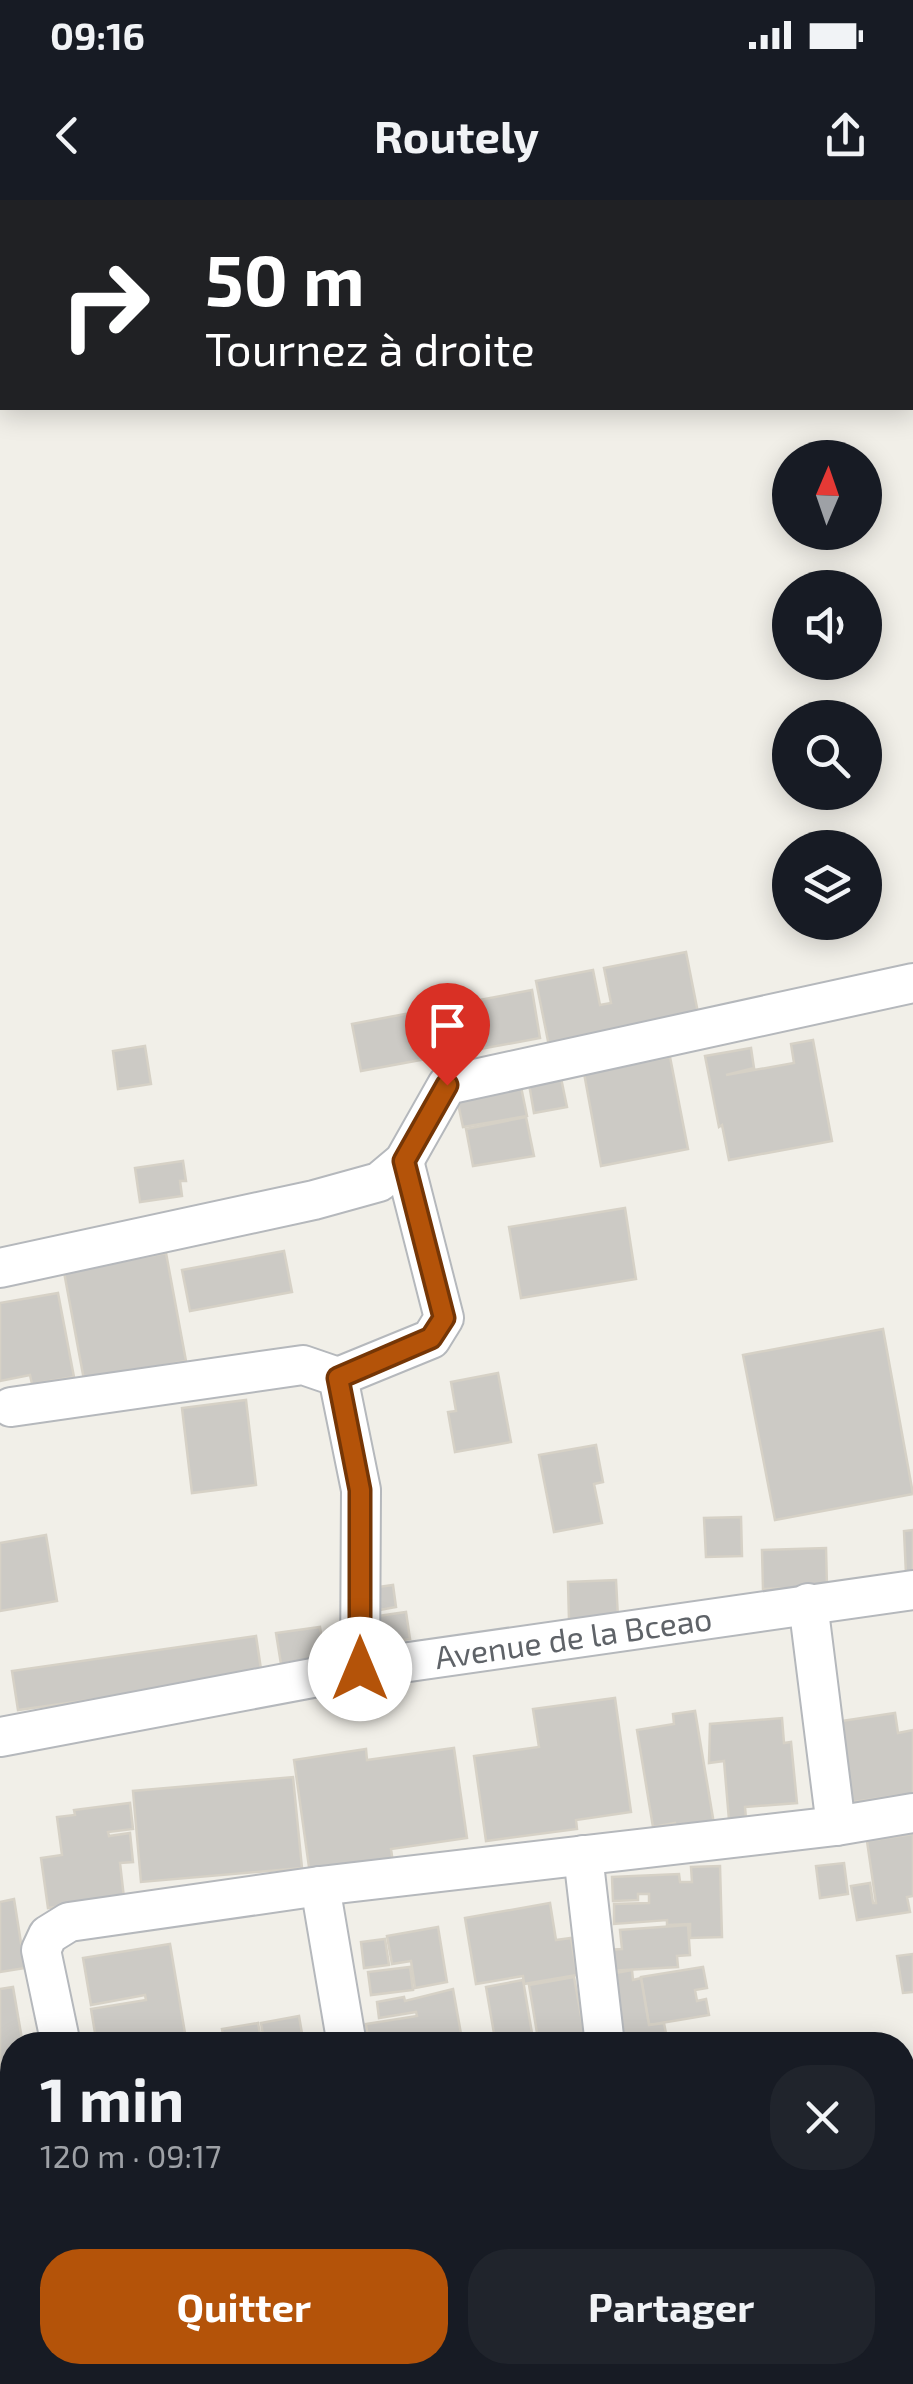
<!DOCTYPE html>
<html lang="fr">
<meta charset="utf-8">
<style>
:root{--surface:#171b24;--page:#20242c;--text:#f1f3f6;--muted:#9ea1a6;--accent:#b45309}
body{margin:0;font-family:"Exo 2",sans-serif;background:var(--page);color:var(--text);height:100vh;display:flex;flex-direction:column;font-size:38px;white-space:nowrap}
*{box-sizing:border-box;margin:0}
p{font-size:32px;color:var(--muted)}
.icon{flex:none;width:55px;height:55px;fill:none;stroke:currentColor;stroke-width:2;stroke-linecap:round;stroke-linejoin:round}
.map{position:relative;flex:1;overflow:hidden}
.sheet{position:absolute;left:0px;top:1832px;width:915px;height:352px;display:flex;flex-direction:column;background:var(--surface);border-radius:40px 40px 0 0;box-shadow:0 5px 25px #0003}
.sheet>*{flex:none}
.top-card{position:absolute;left:0px;top:0px;width:915px;height:210px;box-shadow:0 5px 25px #0003;background:#202124;color:#fff;overflow:hidden}
.needle{width:65px;rotate:2deg}
.buttons{position:absolute;left:772px;top:240px;display:grid;gap:20px}
.buttons a{display:grid;place-items:center;width:110px;height:110px;border-radius:50%;background:var(--surface);box-shadow:0 5px 25px #0003;font-size:50px}
.pin{position:absolute;display:grid;place-items:center;width:85px;height:85px;color:#fff;margin:-102px -42px;border-radius:50% 50% 50% 0;rotate:-45deg;box-shadow:0 0 10px #0007}
.pin .icon{rotate:45deg}
.me{position:absolute;width:110px;margin:-55px;rotate:0deg;stroke-linejoin:round;filter:drop-shadow(0 0 8px #0008)}
.turn{display:flex;align-items:center;gap:35px;height:210px;padding:0 40px;font-size:45px}
.turn .icon{width:130px;height:130px;stroke-width:2.5}
.turn b{display:block;font-size:70px;line-height:85px}
.round{display:grid;place-items:center;flex:none;width:105px;height:105px;border-radius:40px;background:var(--page)}
.head{display:flex;align-items:center;justify-content:space-between;height:170px;padding:0 40px}
h1{font-size:60px;font-weight:700;line-height:75px}
.button{display:flex;gap:20px;margin-top:auto;padding:20px 40px}
.button a{flex:1;height:115px;border-radius:40px;background:var(--accent);color:#fff;font-size:40px;font-weight:700;line-height:115px;text-align:center}
.button a+a{background:var(--page);color:var(--text)}
.status{display:flex;justify-content:space-between;align-items:center;height:70px;padding:0 50px;background:var(--surface);direction:ltr}
.status svg{height:28px;fill:currentColor}
header{display:flex;justify-content:space-between;align-items:center;height:130px;padding:0 40px;background:var(--surface);font-size:45px;font-weight:700}
.map>svg:first-child{display:block}
</style>
<div class="status"><b>09:16</b><svg viewBox="0 0 49 12"><path d="M0 12V9h3v3zM5 12V6h3v6zM10 12V3h3v9zM15 12V0h3v12zM26 1h20v11H26zM47 4h2v5h-2z"/></svg></div>
<header><svg class="icon" aria-label="back" viewBox="0 0 24 24"><path d="M15 5l-7 7 7 7"/></svg>Routely<svg class="icon" aria-label="share" viewBox="0 0 24 24"><path d="M12 15V3M7 8l5-5 5 5M5 13v7h14v-7"/></svg></header>
<div class="map">
<svg width="913" height="2184" viewBox="0 0 913 2184">
<rect width="100%" height="100%" fill="#f1efe8"/>
<g fill="#cccac5" stroke="#d6d1c6" stroke-width="2.5">
<path d="M686,752l14,71 -150,28 -14,-70 57,-11 7,35 11,-2 -7,-35z"/>
<path d="M532,790l8,48 -179,33 -9,-47z"/>
<path d="M813,840l19,101 -103,19 -7,-35 -3,2 -14,-71 46,-8 3,20 -28,7 68,-12 -3,-19z"/>
<path d="M145,846l6,38 -33,5 -5,-38z"/>
<path d="M670,857l18,92 -87,17 -17,-93z"/>
<path d="M561,878l6,29 -33,6 -5,-29z"/>
<path d="M520,882l7,34 -64,11 -7,-33z"/>
<path d="M526,917l8,39 -61,10 -7,-37z"/>
<path d="M183,961l3,20h-6l2,15 -42,6 -5,-34z"/>
<path d="M625,1008l11,71 -115,19 -12,-71z"/>
<path d="M284,1051l8,41 -102,19 -8,-41z"/>
<path d="M166,1053l20,108 -102,19 -20,-108z"/>
<path d="M58,1093l16,84 -42,7 -2,-9 -30,6v-78z"/>
<path d="M883,1129l30,165 -138,26 -32,-165z"/>
<path d="M498,1173l13,69 -56,10 -7,-40 8,-1 -5,-29z"/>
<path d="M246,1200l10,85 -64,8 -10,-85z"/>
<path d="M596,1245l7,37 -9,2 8,39 -48,9 -15,-77z"/>
<path d="M741,1317l1,39 -36,1 -2,-39z"/>
<path d="M913,1330v44h-7l-2,-43z"/>
<path d="M46,1335l11,66 -57,10v-68z"/>
<path d="M826,1348l1,39 -64,2 -1,-39z"/>
<path d="M616,1380l2,38 -49,2 -1,-38z"/>
<path d="M393,1385l3,22 -22,4 -3,-23z"/>
<path d="M406,1412l4,27 -35,5 -4,-27z"/>
<path d="M320,1427l5,31 -44,6 -5,-31z"/>
<path d="M256,1436l6,40 -244,34 -6,-39z"/>
<path d="M615,1498l16,114 -55,8 1,9 -91,12 -12,-85 65,-9 -6,-38z"/>
<path d="M695,1511l19,113 -37,7 -2,-8 -22,4 -16,-97 37,-6 -1,-10z"/>
<path d="M895,1513l3,20 15,-3v72l-10,1 -2,-8 -54,8 -12,-81z"/>
<path d="M782,1518l2,25 7,-1 6,61 -52,4 1,12 -17,1 -5,-59 -15,2 1,-39z"/>
<path d="M454,1548l13,90 -76,11 2,14 -83,11 -16,-114 72,-11 1,11z"/>
<path d="M293,1577l9,91 -161,14 -8,-91z"/>
<path d="M130,1603l3,26 -25,3 1,4 21,-3 3,29 -13,1 4,35 -76,10 -7,-50 21,-3 -5,-38 18,-2 -1,-5z"/>
<path d="M913,1634v62l-6,1 3,15 -53,8 -6,-34 19,-3 3,20h3l-9,-62z"/>
<path d="M844,1663l4,31 -28,4 -4,-32z"/>
<path d="M720,1666l2,71 -32,1v-14l-23,1v-5l-53,4v-20l35,-1v-9h-11v6l-25,1 -1,-24 67,-3 1,8h12l-1,-15z"/>
<path d="M14,1699l11,69 -25,4v-70z"/>
<path d="M550,1703l6,37 15,-2 6,37 -53,9 -1,-8 -47,8 -11,-66z"/>
<path d="M688,1725l2,30 -13,1 1,11 -70,4 -2,-21 16,-1 -2,-19z"/>
<path d="M438,1727l9,55 -32,6 -4,-27 -19,3 -5,-28z"/>
<path d="M385,1739l4,26 -25,3 -3,-26z"/>
<path d="M170,1744l17,101h-90l-6,-36 55,-9 -1,-5 -54,10 -8,-47z"/>
<path d="M913,1754v38l-10,1 -6,-37z"/>
<path d="M410,1767l3,23 -42,5 -3,-23z"/>
<path d="M703,1767l4,21 -12,2 2,11 9,-2 3,16 -60,10 -8,-48z"/>
<path d="M632,1770l1,10 8,-2 8,47 15,-2 4,21 -46,1 -12,-71z"/>
<path d="M574,1777l11,61 -8,1 1,6h-39l-10,-60z"/>
<path d="M523,1780l11,65h-38l-10,-58z"/>
<path d="M13,1787l10,58h-11v24l-12,2v-82z"/>
<path d="M453,1789l10,56h-94l-3,-21 51,-8 -1,-4 -37,6 -2,-16 27,-5 1,4z"/>
<path d="M299,1816l5,29h-79l-3,-16 36,-6 2,11 -16,3 1,3 36,-6 -18,1 -2,-12z"/>
<path d="M12,1872v148l-12,2v-148z"/>
<path d="M913,1889v72l-7,1 -4,-72z"/>
<path d="M12,2045v127h71l3,12h-84l-2,-137z"/>
<path d="M122,2172h80l2,12h-79z"/>
<path d="M225,2172h144l3,12h-144z"/>
<path d="M393,2172h64l-60,12z"/>
<path d="M460,2172h79l1,4 -42,8h-35z"/>
</g>
<g fill="none" stroke-linecap="round" stroke-linejoin="round">
<g stroke="#b5b8bc" stroke-width="42">
<g id="minor">
<path d="M0,1068l314,-68 65,-18 25,-21 43,-76 466,-102"/>
<path d="M338,1177l93,-38 13,-21 -40,-157"/>
<path d="M11,1207l292,-42 35,12 23,113 -1,179"/>
<path d="M808,1403l28,223"/>
<path id="s1" d="M0,1537l360,-68 553,-79"/>
<path d="M583,1655l22,190"/>
<path d="M320,1686l27,159"/>
<path d="M61,1845l-20,-95 7,-15 21,-13 251,-36 516,-60 77,-13"/>
<path d="M902,1983l11,-2"/>
</g>
</g>
<use href="#minor" stroke="#fff" stroke-width="38"/>
</g>
<g fill="none" stroke-linecap="round" stroke-linejoin="round">
<g stroke="#753606" stroke-width="25">
<path id="route" d="M360,1469v-179l-22,-112 93,-40 13,-20 -40,-157 43,-76"/>
</g>
<use href="#route" stroke="#b45309" stroke-width="18"/>
</g>
<g text-anchor="middle" stroke-width="9" stroke-linejoin="round" paint-order="stroke">
<g font-size="32" fill="#5f6368" stroke="#fff">
<text dy="11" stroke="none"><textPath href="#s1" startOffset="582">Avenue de la Bceao</textPath></text>
</g>
</g>
</svg>
<div class="buttons">
<a><svg class="needle" viewBox="-14 -14 28 28"><path d="M0-13l5 13h-10z" fill="#e53935"/><path d="M0 13l5-13h-10z" fill="#9ea1a6"/></svg></a>
<a><svg class="icon" aria-label="sound" viewBox="0 0 24 24"><path d="M4 9h4l5-4v14l-5-4H4zM17 9q2 3 0 6"/></svg></a>
<a><svg class="icon" aria-label="search" viewBox="0 0 24 24"><circle cx="10" cy="10" r="6"/><path d="M15 15l6 6"/></svg></a>
<a><svg class="icon" aria-label="layers" viewBox="0 0 24 24"><path d="M12 4l9 5-9 5-9-5zM3 14l9 5 9-5"/></svg></a>
</div>
<div class="pin" style="left:447px;top:885px;background:#d93025"><svg class="icon" aria-label="arrive" viewBox="0 0 24 24"><path d="M6 21V4h12l-3 4 3 4H6"/></svg></div>
<svg class="me" style="left:360px;top:1469px" viewBox="-20 -20 40 40"><circle r="19" fill="#fff"/><path d="M0-13L10 11 0 6-10 11z" fill="#b45309"/></svg>
<div class="top-card">
<div class="turn"><svg class="icon" aria-label="right" viewBox="0 0 24 24"><path d="M7 20v-9h11M14 6l5 5-5 5"/></svg><div><b>50 m</b>Tournez à droite</div></div>
</div>
<section class="sheet">
<div class="head"><div><h1>1 min</h1><p>120 m · 09:17</p></div><a class="round"><svg class="icon" aria-label="close" viewBox="0 0 24 24"><path d="M6 6l12 12M18 6L6 18"/></svg></a></div>
<div class="button"><a>Quitter</a><a>Partager</a></div>
</section>
</div>
